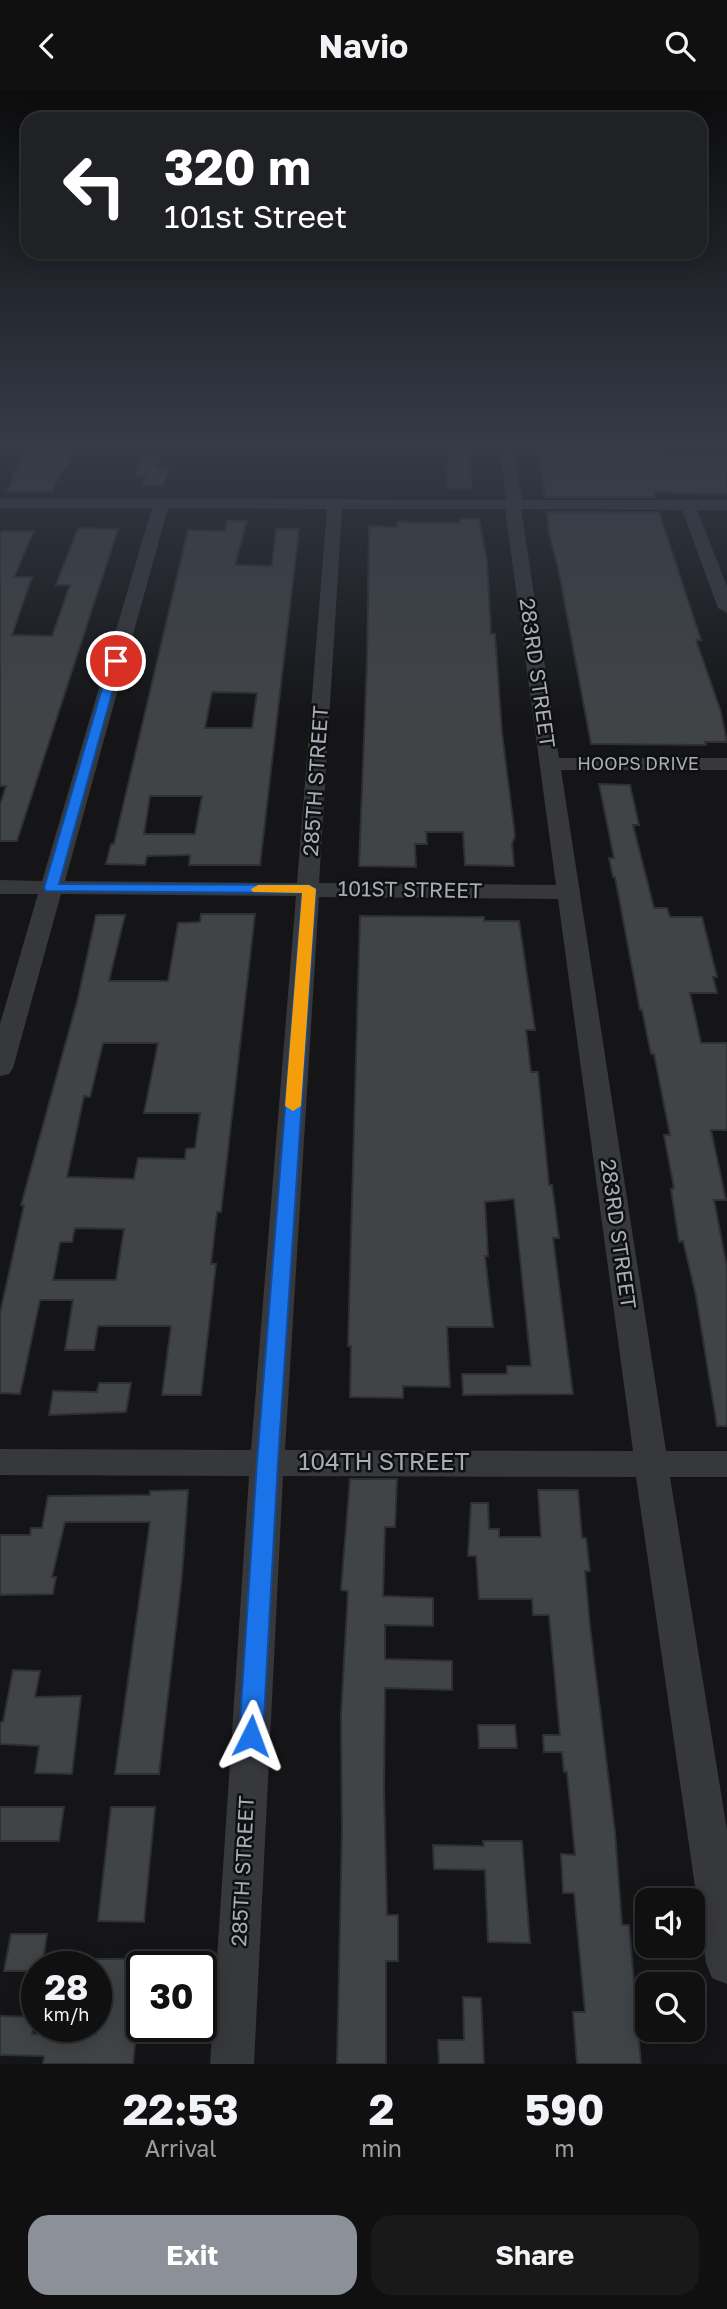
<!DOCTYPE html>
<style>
:root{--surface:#101011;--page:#19191a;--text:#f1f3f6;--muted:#9c9d9f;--line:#303031;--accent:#8c9099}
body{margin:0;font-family:"Golos Text",sans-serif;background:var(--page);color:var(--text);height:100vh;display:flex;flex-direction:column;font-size:26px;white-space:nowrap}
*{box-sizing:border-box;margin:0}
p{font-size:23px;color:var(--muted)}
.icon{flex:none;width:38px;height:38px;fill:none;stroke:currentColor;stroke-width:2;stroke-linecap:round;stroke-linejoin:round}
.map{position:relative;height:1973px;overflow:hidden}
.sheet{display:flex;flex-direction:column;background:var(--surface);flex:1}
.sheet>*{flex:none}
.hud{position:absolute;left:21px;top:21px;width:686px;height:147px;border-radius:21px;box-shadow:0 4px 18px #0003,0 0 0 2px var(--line);background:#202124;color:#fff;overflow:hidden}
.buttons{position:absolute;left:635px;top:1797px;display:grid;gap:14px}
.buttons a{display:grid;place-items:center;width:70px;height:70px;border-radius:14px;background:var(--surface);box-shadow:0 4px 18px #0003,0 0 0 2px var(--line);font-size:35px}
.speed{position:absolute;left:21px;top:1860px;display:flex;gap:14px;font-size:35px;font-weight:700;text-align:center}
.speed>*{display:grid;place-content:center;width:91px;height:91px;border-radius:50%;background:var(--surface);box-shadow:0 4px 18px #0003,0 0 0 2px var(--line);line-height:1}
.speed small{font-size:18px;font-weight:400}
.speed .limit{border:4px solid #111;border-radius:10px;background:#fff;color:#111}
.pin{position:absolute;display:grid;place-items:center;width:60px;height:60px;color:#fff;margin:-30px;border:4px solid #fff;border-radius:50%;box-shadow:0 2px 7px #0007}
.me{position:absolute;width:77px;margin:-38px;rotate:3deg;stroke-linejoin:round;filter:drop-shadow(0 0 5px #0008)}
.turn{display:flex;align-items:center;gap:24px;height:147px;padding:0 28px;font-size:32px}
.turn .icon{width:91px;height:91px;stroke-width:2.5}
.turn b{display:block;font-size:49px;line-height:60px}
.eta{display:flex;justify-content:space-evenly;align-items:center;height:119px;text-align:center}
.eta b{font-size:42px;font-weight:700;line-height:49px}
.action{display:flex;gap:14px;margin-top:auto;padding:14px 28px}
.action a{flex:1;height:80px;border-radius:21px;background:var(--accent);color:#fff;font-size:28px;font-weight:700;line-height:80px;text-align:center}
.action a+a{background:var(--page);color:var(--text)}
header{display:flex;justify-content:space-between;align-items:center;height:91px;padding:0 28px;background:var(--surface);font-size:32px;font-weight:700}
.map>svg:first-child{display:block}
</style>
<header><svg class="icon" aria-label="back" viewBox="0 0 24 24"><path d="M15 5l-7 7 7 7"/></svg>Navio<svg class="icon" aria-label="search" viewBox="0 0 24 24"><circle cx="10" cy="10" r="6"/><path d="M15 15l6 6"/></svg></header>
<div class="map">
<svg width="727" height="1973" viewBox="0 0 727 1973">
<rect width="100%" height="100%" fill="#151517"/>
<g fill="#414447" stroke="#2f3033" stroke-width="2" fill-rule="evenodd">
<path d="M28,353h47l-7,24h-5l-11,24 -45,-1z"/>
<path d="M449,353h20l3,44h-24l-1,-34h3z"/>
<path d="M570,353h62l1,3 32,7 62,1v39l-73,-2 1,5h-110l-7,-48 33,1z"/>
<path d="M142,366h18l-4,11h13l-6,17h-20l3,-9h-11z"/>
<path d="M547,421h112l42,128h-5l25,72 6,30h-22l1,3 -115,-1 -33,-177 -9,-33z"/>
<path d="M459,428h20l8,42 4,73h4l7,99 13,103 -3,8 2,22 -49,-1 -2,-33h-37l1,12h-12l1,23 -57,-1 8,-204 2,-136 28,1 1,-5 62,1z"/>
<path d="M227,430h20l-12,44 37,1 4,-37h23l-39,336h-71l1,-10 -43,1 -2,9 -39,-1 5,-20h3l74,-314 37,1zM212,601l45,1 -5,35h-47zM150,705h52l-7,38h-51z"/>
<path d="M78,437l40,1 -101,312h-17v-36l6,-19h-6v-255h34l-20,46h18l-20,58 40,1 18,-51h-14z"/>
<path d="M599,693l31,1 9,40h-6l21,83h13l3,9h32l15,60h-4l4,16h-27l11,50h26v87h-16l15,70h-12l13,67v159h-10l-21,-130 -13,-55 -4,1 -8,-53 3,-1 -10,-53h6l-16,-81h-3l-9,-44h-2l-25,-133h-2l-4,-19h5z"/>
<path d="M201,823h54l-34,298h-4l-6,52h5l-15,131h-39l9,-69h-73l-4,24h-29l8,-50h-33l-20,94 -20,-1v-80l24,-108h-3l57,-207 18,-83h29l-16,66h59l10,-58 22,-1zM103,952h55l-14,70h56l-5,35 -9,1 -1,10 -47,-1 -4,21 -67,-2 17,-81 6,1zM75,1137l49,1 -8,51h-63l7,-38h12z"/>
<path d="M360,825l124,1v4h35l16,109h-9l5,42h7l11,113h3l7,53h-6l20,156 -110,1 -1,-21h45v-8h24l-17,-167 -29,3 3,54h-3l8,71h-46l3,60 -47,-1v12l-53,-1 1,-51h-3z"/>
<path d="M99,1292h32l-5,29 -77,3 4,-24 44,1z"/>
<path d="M350,1388h47l-2,48h-10l-2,69 50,2v28l-48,-1v34l67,2v29l-67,-2 -1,102 3,125h11v46h-12v103h-49l5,-234 -1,-114 7,-125 -7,-1z"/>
<path d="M188,1399l-6,86 -23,198h-44l35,-252h-85l-13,55h4l-3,17 -53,1v-60h30l1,-7h11l6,-32 102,-1v-4z"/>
<path d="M538,1399h40l4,48h4l4,33h-5l5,55 25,206 7,93h7l12,139h-64l-4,-52h12l-11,-119h-11l-2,-39 14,1 -8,-83h-3l-2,-20h-18l-1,-17h17l-11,-120h-16l-1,-16h-53l-3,-43h-8l3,-53h17l1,26h10v8h42z"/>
<path d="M13,1579l27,1 -5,26 46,-1 -9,78 -37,-1 4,-27 -39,-2v-22h3z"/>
<path d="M478,1634h37l2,23h-38z"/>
<path d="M0,1716h64l-5,34h-59z"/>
<path d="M111,1716h44l-11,115 -46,-1z"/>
<path d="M483,1750h39l8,102 -42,-1 -3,-72 -51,-1 -1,-24 51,1z"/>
<path d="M11,1843h36l-5,33h-5v4h-33z"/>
<path d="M96,1868h43l-8,75h5l-3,30h-90l1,-8 -44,-1v-39l35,1 -3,17h64z"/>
<path d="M463,1906l18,1 3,66h-45l-1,-24h26z"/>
</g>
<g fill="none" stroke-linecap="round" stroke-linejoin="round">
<g fill="#36383c" fill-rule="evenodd">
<path d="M498,353h14l10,56h205v10h-30l30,76v27l-9,-5 -36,-98 -161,-1 38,249h168v12h-166l105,681h61v26h-57l57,353v154l-15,-6 -6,-15 -70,-486 -353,-1 -29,588h-44l39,-588 -249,-1v-26l251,1 45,-554 -235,-2 -48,174 -4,6 -9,2v-52l38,-130h-38v-14l42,1 110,-373h-152v-10l507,2zM168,417l159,1 -30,374 -232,-2zM342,418h163l51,376 -237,-2zM319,806l239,2 75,552 -348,-1z"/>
<path d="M668,353h43l-2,3 -19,3 -20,-3z"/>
</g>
</g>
<linearGradient id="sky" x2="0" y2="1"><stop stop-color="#0c0c0d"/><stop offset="0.56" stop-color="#353b47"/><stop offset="1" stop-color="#353b47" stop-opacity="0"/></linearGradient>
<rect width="727" height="629" fill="url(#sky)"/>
<path fill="#1a73e8" stroke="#114b97" stroke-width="2" d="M116,567l5,3 -62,223 250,1 7,4 -38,573 -15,274 -4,7 -8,3 -8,-3 -4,-7 18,-274 45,-569 -256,-2 -2,-3 66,-227z"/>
<path fill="#f59e0b" d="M258,794h51l7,4 -15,217 -8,5 -8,-5 17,-213 -49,-1 -2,-3z"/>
<g text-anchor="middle" stroke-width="5" stroke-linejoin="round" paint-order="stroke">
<g font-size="18" fill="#a7aeb8" stroke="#101012">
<text x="638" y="679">HOOPS DRIVE</text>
</g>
<g font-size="21" fill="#a7aeb8" stroke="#101012">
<text transform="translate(537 582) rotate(82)" y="7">283RD STREET</text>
<text transform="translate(316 690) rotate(-86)" y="7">285TH STREET</text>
<text transform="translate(410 799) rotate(1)" y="7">101ST STREET</text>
<text transform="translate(618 1143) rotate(82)" y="7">283RD STREET</text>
<text transform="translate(243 1780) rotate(-87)" y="7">285TH STREET</text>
</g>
<g font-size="24" fill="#a7aeb8" stroke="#101012">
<text x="384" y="1379">104TH STREET</text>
</g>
</g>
</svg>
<div class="buttons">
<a><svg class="icon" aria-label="sound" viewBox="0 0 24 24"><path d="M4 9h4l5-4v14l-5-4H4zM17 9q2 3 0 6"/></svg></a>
<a><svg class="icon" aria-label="search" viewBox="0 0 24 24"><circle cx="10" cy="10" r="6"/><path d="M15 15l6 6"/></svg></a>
</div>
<div class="speed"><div>28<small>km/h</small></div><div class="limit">30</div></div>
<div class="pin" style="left:116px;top:570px;background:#d93025"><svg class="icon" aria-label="arrive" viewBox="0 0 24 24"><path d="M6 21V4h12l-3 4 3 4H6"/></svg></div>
<svg class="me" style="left:251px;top:1645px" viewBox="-20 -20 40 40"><path d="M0-17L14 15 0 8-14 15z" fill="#1a73e8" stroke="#fff" stroke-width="4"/></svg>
<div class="hud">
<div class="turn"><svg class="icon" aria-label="left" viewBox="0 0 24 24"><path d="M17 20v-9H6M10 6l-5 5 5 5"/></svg><div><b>320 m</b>101st Street</div></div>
</div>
</div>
<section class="sheet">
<div class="eta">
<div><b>22:53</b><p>Arrival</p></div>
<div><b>2</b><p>min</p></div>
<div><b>590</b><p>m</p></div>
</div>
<div class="action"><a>Exit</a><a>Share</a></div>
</section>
